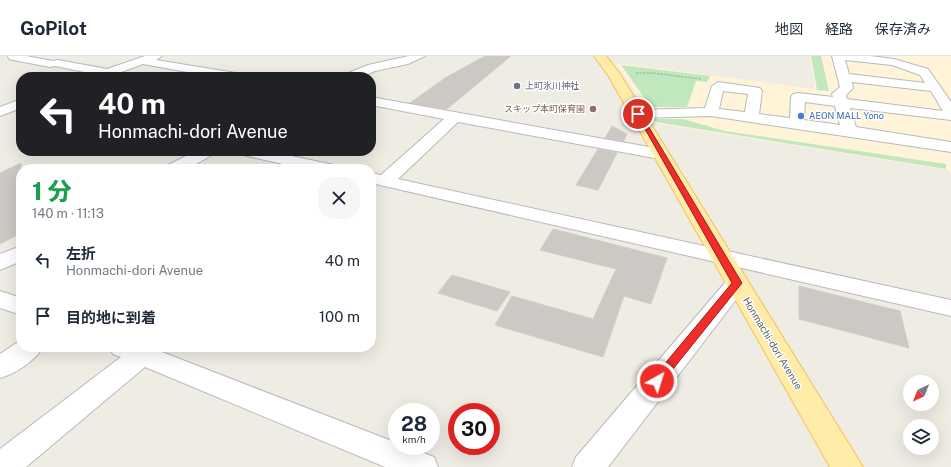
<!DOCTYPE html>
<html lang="ja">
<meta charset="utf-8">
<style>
:root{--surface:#fff;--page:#f6f6f7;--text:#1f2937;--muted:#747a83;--line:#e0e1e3}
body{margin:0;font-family:"Public Sans","Noto Sans JP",sans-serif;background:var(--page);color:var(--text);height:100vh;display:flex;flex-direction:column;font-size:15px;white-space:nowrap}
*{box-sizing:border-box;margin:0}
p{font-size:13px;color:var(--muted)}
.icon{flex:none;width:22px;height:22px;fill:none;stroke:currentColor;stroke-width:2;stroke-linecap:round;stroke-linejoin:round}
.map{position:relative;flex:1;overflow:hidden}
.panel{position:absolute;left:16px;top:108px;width:360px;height:188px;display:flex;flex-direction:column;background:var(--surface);border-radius:16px;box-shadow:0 4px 16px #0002}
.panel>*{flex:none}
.banner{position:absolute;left:16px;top:16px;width:360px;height:84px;border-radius:16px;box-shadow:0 4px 16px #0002;background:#202124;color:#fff;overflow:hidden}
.needle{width:26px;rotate:223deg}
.tools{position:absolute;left:903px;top:319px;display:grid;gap:8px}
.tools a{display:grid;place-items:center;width:36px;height:36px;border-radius:50%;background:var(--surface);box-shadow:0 4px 16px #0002;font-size:20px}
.speed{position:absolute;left:388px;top:347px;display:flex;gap:8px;font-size:20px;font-weight:700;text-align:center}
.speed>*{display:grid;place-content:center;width:52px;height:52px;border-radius:50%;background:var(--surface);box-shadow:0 4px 16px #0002;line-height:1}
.speed small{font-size:10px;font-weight:400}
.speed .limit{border:6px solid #d22;background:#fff;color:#111}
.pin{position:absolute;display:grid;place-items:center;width:34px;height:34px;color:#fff;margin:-17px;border:2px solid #fff;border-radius:50%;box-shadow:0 1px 4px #0007}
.me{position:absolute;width:44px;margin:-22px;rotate:39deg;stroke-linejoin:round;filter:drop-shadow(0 0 3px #0008)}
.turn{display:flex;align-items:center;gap:14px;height:84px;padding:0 16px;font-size:18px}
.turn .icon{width:52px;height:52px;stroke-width:2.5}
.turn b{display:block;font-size:28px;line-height:34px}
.round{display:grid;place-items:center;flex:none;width:42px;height:42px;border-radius:16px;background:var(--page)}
.headline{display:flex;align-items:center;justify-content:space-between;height:68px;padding:0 16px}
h1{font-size:24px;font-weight:800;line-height:30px;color:#1e9e55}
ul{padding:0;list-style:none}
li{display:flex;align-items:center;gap:12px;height:56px;padding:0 16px}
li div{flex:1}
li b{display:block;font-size:15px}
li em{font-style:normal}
header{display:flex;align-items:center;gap:24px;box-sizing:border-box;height:56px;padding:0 20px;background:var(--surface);border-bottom:1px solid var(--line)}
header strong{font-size:19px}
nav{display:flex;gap:22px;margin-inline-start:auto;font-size:14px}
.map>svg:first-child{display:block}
</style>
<header>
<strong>GoPilot</strong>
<nav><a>地図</a><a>経路</a><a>保存済み</a></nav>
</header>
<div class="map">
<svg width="951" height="411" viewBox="0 0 951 411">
<rect width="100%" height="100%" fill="#efece4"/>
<path fill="#fff4d8" d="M810,0h141v119l-3,-5 -293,-47 -39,-60 199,26z"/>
<g fill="#c1e7bf">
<path d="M811,0h10l8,35 -12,-1z"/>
<path d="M621,9l89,11 -3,6 -11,-1 -9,26h-36z"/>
<path d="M653,63h30l42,12 221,33v5l-290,-47z"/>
</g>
<g fill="#ccc8c3" stroke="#d4cdc2">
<path d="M485,0h26l-64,53 -37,-6 35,-25z"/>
<path d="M612,70l15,8 -3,7 -19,-3z"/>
<path d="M598,93l19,4 -19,37 -22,-5z"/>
<path d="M21,107v70l-21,11v-71z"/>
<path d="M553,173l114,29 -16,46 -27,-8 -21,61 -108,-32 17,-29 81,23 23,-50 -76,-19z"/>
<path d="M452,219l58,17 -13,19 -59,-18z"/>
<path d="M799,230l101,25 9,37 -110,-29z"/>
</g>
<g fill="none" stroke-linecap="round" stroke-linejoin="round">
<g stroke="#b6babe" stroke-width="2">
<g id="minor">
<path d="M8,0h18l27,5 5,-1 49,9 38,-13h17l-6,4 80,13 6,4h-27l-72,-13 -35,13h-18l4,-3 -39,-8 -5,1 -37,-7 -4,-1z"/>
<path d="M409,0h16l-17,8 -33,7 -14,6h-17l2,-3 22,-9z"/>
<path d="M832,0h38l24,3 34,10 23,33v18l-101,-12 6,19 95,15v10l-240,-36 -73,2 -5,-1 -2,-3 2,-3 5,-1 67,-2 7,-22 6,-4 42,6 2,3 -3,23 31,4 1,-21 2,-3 5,-1 35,4 -1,-3 8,-7zM845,4l47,5 28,10 5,8 -76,-9zM852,26l79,9 12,20 -96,-12 -1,-4 7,-7zM723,35l25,3 -3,18 -26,-3zM805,46l30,4 5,19 -36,-5z"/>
<path d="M371,41l289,52 6,2 2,3 -2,3 -6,2 -202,-37 -60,57 553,121v16l-580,-133v-10l10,2 63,-56 -73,-14z"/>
<path d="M21,43v9l-21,8v-9z"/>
<path d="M196,95h20l-2,3 -27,15h-22l3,-4z"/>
<path d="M237,95h31l66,14 3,4h-32l-66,-15z"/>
<path d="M21,190v15l-21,9v-16z"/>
<path d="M737,220l8,2 4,5 -4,5 -137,179h-36l4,-10 153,-179z"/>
<path d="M0,235l21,7v17l-21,-7z"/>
<path d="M21,284v7h22c-8,14 -28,27 -43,31v-24z"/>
<path d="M109,291h40l248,96v3h9l28,11 4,10h-53l-240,-100 -119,100h-26v-18l121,-92 -8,-3z"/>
</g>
</g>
<g stroke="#f7c055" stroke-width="2">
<path id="major" d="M594,0h12l14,18 243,393h-33l-222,-392z"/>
</g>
<path stroke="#98c9a3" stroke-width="1.5" stroke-dasharray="2.5 1" stroke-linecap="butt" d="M636,17h17l48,6"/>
<use href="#minor" fill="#fff" fill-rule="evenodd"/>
<use href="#major" fill="#ffeca8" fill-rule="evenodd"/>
</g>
<path fill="#f02d29" stroke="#9c1d1b" d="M636,57l5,1 101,169 -81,101h-8l-2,-3 2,-3 79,-95z"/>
<circle fill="#6b7280" stroke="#fff" stroke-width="1.5" cx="517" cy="30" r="4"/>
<circle fill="#8d6e63" stroke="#fff" stroke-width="1.5" cx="593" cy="53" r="4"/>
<circle fill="#3f7fe0" stroke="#fff" stroke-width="1.5" cx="801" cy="60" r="4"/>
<g text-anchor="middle" stroke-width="3" stroke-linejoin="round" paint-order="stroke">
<g font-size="9" fill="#5b616d" stroke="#fff" text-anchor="start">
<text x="525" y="33">上町氷川神社</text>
</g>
<g font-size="9" fill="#785e54" stroke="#fff" text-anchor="end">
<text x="585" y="56">スキップ本町保育園</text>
</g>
<g font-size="9" fill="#366cbe" stroke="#fff" text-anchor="start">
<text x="809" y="63">AEON MALL Yono</text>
</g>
<g font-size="10" fill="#5c6065" stroke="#fff">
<text transform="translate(773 287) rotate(59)" y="4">Honmachi-dori Avenue</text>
</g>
</g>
</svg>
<div class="tools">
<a><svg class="needle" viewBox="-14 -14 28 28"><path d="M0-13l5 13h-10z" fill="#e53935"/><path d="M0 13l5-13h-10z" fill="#747a83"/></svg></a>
<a><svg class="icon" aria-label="layers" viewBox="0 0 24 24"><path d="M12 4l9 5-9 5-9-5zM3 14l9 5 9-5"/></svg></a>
</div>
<div class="speed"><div>28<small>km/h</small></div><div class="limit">30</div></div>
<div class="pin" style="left:638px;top:58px;background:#d93025"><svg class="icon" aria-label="arrive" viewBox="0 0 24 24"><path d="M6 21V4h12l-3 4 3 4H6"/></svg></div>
<svg class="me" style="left:657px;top:325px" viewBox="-20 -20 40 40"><circle r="17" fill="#f02d29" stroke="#fff" stroke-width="3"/><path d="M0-11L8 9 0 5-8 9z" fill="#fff"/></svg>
<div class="banner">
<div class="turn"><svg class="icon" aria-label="left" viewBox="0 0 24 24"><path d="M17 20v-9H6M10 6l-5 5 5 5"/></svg><div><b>40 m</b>Honmachi-dori Avenue</div></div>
</div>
<section class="panel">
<div class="headline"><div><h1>1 分</h1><p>140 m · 11:13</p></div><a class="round"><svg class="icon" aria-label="close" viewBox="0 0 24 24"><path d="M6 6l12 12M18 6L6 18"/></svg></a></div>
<ul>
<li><svg class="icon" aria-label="left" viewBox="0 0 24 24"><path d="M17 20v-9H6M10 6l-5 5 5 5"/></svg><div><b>左折</b><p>Honmachi-dori Avenue</p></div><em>40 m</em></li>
<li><svg class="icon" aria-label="arrive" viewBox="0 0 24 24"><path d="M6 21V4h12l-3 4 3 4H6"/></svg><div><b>目的地に到着</b></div><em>100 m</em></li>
</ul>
</section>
</div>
